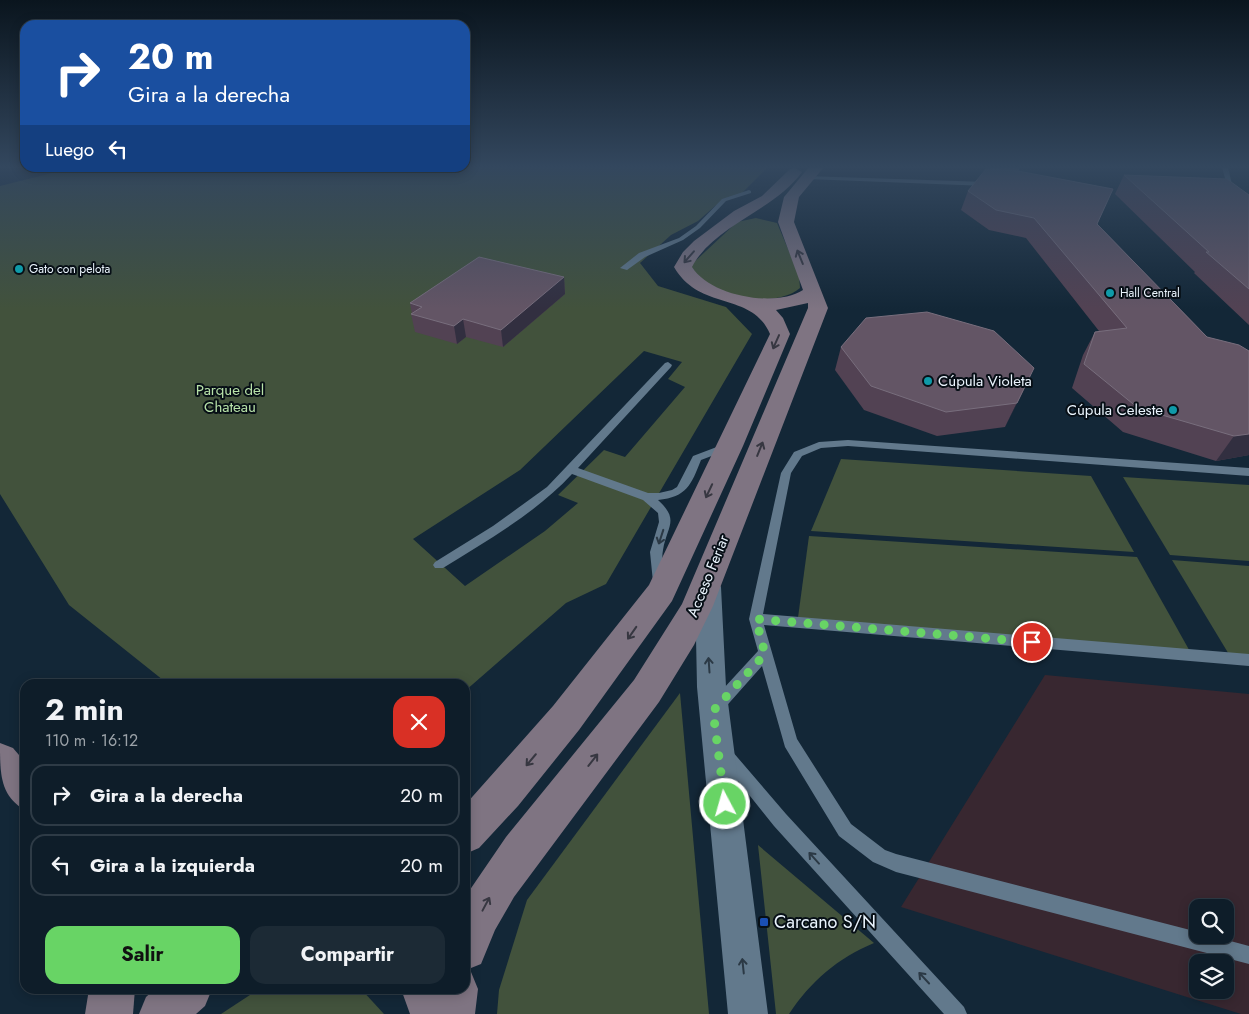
<!DOCTYPE html>
<html lang="es">
<meta charset="utf-8">
<style>
:root{--surface:#0e1d29;--page:#1c2a35;--text:#f1f3f6;--muted:#9ba2a8;--line:#2e3b46;--accent:#68d465}
body{margin:0;font-family:Jost,sans-serif;background:var(--page);color:var(--text);height:100vh;display:flex;flex-direction:column;font-size:19px;white-space:nowrap}
*{box-sizing:border-box;margin:0}
p{font-size:16px;color:var(--muted)}
.icon{flex:none;width:28px;height:28px;fill:none;stroke:currentColor;stroke-width:2;stroke-linecap:round;stroke-linejoin:round}
.map{position:relative;flex:1;overflow:hidden}
.drawer{position:absolute;left:20px;top:679px;width:450px;height:315px;display:flex;flex-direction:column;background:var(--surface);border-radius:15px;box-shadow:0 2px 12px #0003,0 0 0 1px var(--line)}
.drawer>*{flex:none}
.banner{position:absolute;left:20px;top:20px;width:450px;height:152px;border-radius:15px;box-shadow:0 2px 12px #0003,0 0 0 1px var(--line);background:#1a4fa0;color:#fff;overflow:hidden}
.buttons{position:absolute;left:1189px;top:899px;display:grid;gap:10px}
.buttons a{display:grid;place-items:center;width:45px;height:45px;border-radius:10px;background:var(--surface);box-shadow:0 2px 12px #0003,0 0 0 1px var(--line);font-size:25px}
.pin{position:absolute;display:grid;place-items:center;width:42px;height:42px;color:#fff;margin:-21px;border:2px solid #fff;border-radius:50%;box-shadow:0 1px 5px #0007}
.me{position:absolute;width:55px;margin:-28px;rotate:354deg;stroke-linejoin:round;filter:drop-shadow(0 0 4px #0008)}
.turn{display:flex;align-items:center;gap:18px;height:105px;padding:0 25px;font-size:22px}
.turn .icon{width:65px;height:65px;stroke-width:2.5}
.turn b{display:block;font-size:35px;line-height:42px}
.then{display:flex;align-items:center;height:48px;padding:0 25px;background:#0003;gap:10px;font-size:19px}
.round{display:grid;place-items:center;flex:none;width:52px;height:52px;border-radius:15px;background:var(--page)}
.head{display:flex;align-items:center;justify-content:space-between;height:85px;padding:0 25px}
h1{font-size:30px;font-weight:700;line-height:38px}
.primary-button{display:flex;gap:10px;margin-top:auto;padding:10px 25px}
.primary-button a{flex:1;height:58px;border-radius:15px;background:var(--accent);color:#111;font-size:20px;font-weight:700;line-height:58px;text-align:center}
.primary-button a+a{background:var(--page);color:var(--text)}
ul{padding:0;list-style:none}
li{display:flex;align-items:center;gap:15px;height:62px;margin:0 10px 8px;padding:0 15px;border:2px solid var(--line);border-radius:15px}
li div{flex:1}
li b{display:block;font-size:19px}
li em{font-style:normal}
.map>svg:first-child{display:block}
</style>
<div class="map">
<svg width="1249" height="1014" viewBox="0 0 1249 1014">
<rect width="100%" height="100%" fill="#132737"/>
<path fill="#382730" fill-rule="evenodd" d="M1045,675l204,19v320h-8l-340,-107zM1198,908h27v27h-27zM1198,962h27v28h-27z"/>
<g fill="#42523c" fill-rule="evenodd">
<path d="M768,167l-26,26 -27,13 -17,15 -27,14 -31,28 18,23 68,21 26,27 -146,250 -40,19 -101,88v-7h-297l-99,-79 -69,-111v-308l72,-18zM644,351l38,11 -14,17 17,8 -60,70 -21,-7 -46,45 20,8 -33,28 -80,55 -52,-47 107,-69z"/>
<path d="M756,218l21,5 22,52 1,13c-20,17 -60,12 -83,2 -9,-4 -17,-13 -26,-19v-6l46,-43z"/>
<path d="M841,459l250,17 43,76 -323,-21z"/>
<path d="M1123,477l126,8v76l-79,-6z"/>
<path d="M809,536l328,21 55,98 -395,-30z"/>
<path d="M1172,560l77,6v97l-16,-2z"/>
<path d="M680,693l29,321h-212l2,-24 28,-90z"/>
<path d="M758,845l116,98c-36,15 -63,38 -85,71h-13z"/>
<path d="M259,989h102l23,25h-163z"/>
</g>
<g fill="none" stroke-linecap="round" stroke-linejoin="round">
<g fill="#62798c" fill-rule="evenodd">
<path d="M1222,167h6l6,27 -5,-1z"/>
<path d="M806,176l181,6 3,2 -3,2 -179,-7z"/>
<path d="M749,190l2,1v2l-25,8 -26,27 -17,12 -38,17 -18,13 -7,-2 19,-15 40,-15 17,-12 26,-27z"/>
<path d="M668,362l4,3 -1,2 -93,101 70,25h11l13,-3 5,-3 16,-31 29,-11h8l1,2 -1,2 -29,11c-10,25 -14,37 -43,40 22,20 9,26 5,50 -2,10 1,22 2,32l-2,3 -4,2 -4,-2 -2,-3 -3,-30 9,-30 -1,-9 -15,-13 -71,-26c-36,39 -84,66 -129,94h-8l-2,-3 2,-3 58,-36 54,-39 118,-124z"/>
<path d="M848,440l401,28v8l-401,-30 -27,2 -19,8 -11,17 -28,141 486,40v12l-485,-41 33,114 54,85 34,26 11,4 302,78v3h10l41,11v18l-353,-92 -23,-10 -34,-26 -54,-89 -23,-81 -40,45 -5,2 -5,-2 -2,-5 2,-5 46,-50 -9,-32 32,-146 13,-21 25,-10z"/>
<path d="M727,749l5,2 54,63 178,193 3,7h-23l-170,-188 -52,-65 -3,-5 3,-5z"/>
</g>
<path fill="#62798c" fill-rule="evenodd" d="M708,577l9,3 4,7 5,100 42,327h-40l-31,-327 -2,-100 4,-7z"/>
<g fill="#7f7482" fill-rule="evenodd">
<path d="M809,167h15l-25,30 -5,25 34,86 -115,298 -19,39 -35,57 -145,195 -19,33 -14,34 -15,6 5,2 7,17 -3,25h-65l-9,-25h64v-92l41,-60 128,-157 48,-76 126,-296v-5l-32,7 7,8 7,16 -47,112 -71,155 -93,129 -61,76 -39,42 -14,6v-49l88,-99 96,-121 121,-251c-18,-43 -70,-22 -96,-67l9,-15 11,-11 40,-30 28,-15 28,-27 5,-1 7,4c-28,39 -88,53 -110,95 18,29 83,41 111,23l-25,-68 6,-25z"/>
<path d="M0,743l13,5 12,14v48c-25,-14 -25,-36 -25,-67z"/>
<path d="M89,989h46l-2,25h-48z"/>
<path d="M155,989h57l-7,17 -9,8h-57l7,-17z"/>
</g>
</g>
<g fill="#524253">
<path d="M990,170l28,1 79,53 110,113 42,14v104l-33,6 -93,-29 -51,-44 11,-33 12,-23 4,-1 -73,-93 -37,-8 -28,-20 7,-19z"/>
<path d="M1124,175l125,20v130l-55,-52 1,-1 -80,-78z"/>
<path d="M564,277l1,17 -62,53 -37,-10 -9,7 -42,-12 -4,-18h1l-2,-11z"/>
<path d="M841,347l193,21 -29,59 -68,9 -73,-26 -29,-40z"/>
</g>
<g fill="#322f40">
<path d="M564,277l1,17 -62,53 -2,-17z"/>
<path d="M463,319l3,18 -9,7 -3,-18z"/>
<path d="M1034,368l-11,24 -18,35 12,-24z"/>
<path d="M1249,434v21l-33,6 18,-25z"/>
</g>
<g fill="#635565" stroke="#786e7d">
<path d="M992,167h27l-1,4 -28,-1z"/>
<path d="M986,169l32,2 95,18 -16,35 110,113 32,8 10,6v83l-15,2 -96,-28 -54,-44 11,-32 32,-4 -93,-110 -38,-8 -28,-19z"/>
<path d="M1124,175l103,4 22,16v94l-43,-37h3z"/>
<path d="M479,257l85,20 -63,53 -38,-11 -9,7 -43,-12 11,-7 -12,-4z"/>
<path d="M927,312l67,19 40,37 -17,35 -71,9 -75,-26 -30,-39 25,-29z"/>
</g>
<defs><path id="oneway-shaft" d="M-6 0H5M1.5-3L5.5 0L1.5 3" fill="none" stroke-width="1.6" stroke-linecap="round" stroke-linejoin="round" transform="scale(1.25)"/></defs>
<g stroke="#373741">
<use href="#oneway-shaft" transform="translate(689 257) rotate(131)"/>
<use href="#oneway-shaft" transform="translate(800 257) rotate(-112)"/>
<use href="#oneway-shaft" transform="translate(776 342) rotate(114)"/>
<use href="#oneway-shaft" transform="translate(760 449) rotate(-68)"/>
<use href="#oneway-shaft" transform="translate(709 491) rotate(115)"/>
<use href="#oneway-shaft" transform="translate(632 633) rotate(125)"/>
<use href="#oneway-shaft" transform="translate(531 760) rotate(130)"/>
<use href="#oneway-shaft" transform="translate(593 760) rotate(-52)"/>
<use href="#oneway-shaft" transform="translate(486 904) rotate(-62)"/>
</g>
<g stroke="#2b3945">
<use href="#oneway-shaft" transform="translate(661 537) rotate(108)"/>
<use href="#oneway-shaft" transform="translate(709 665) rotate(-94)"/>
<use href="#oneway-shaft" transform="translate(814 858) rotate(-132)"/>
<use href="#oneway-shaft" transform="translate(743 966) rotate(-96)"/>
<use href="#oneway-shaft" transform="translate(924 978) rotate(-133)"/>
</g>
<linearGradient id="sky" x2="0" y2="1"><stop stop-color="#0a151e"/><stop offset="0.54" stop-color="#33475e"/><stop offset="1" stop-color="#33475e" stop-opacity="0"/></linearGradient>
<rect width="1249" height="309" fill="url(#sky)"/>
<g fill="none" stroke-linecap="round" stroke-linejoin="round">
<path stroke="#68d465" stroke-width="9" stroke-dasharray="0 16.2" d="M725,804l-12,-93 52,-57 -9,-35 276,23"/>
</g>
<g fill="#0f9aa8" stroke="#070f16" stroke-width="2">
<circle cx="19" cy="269" r="5"/>
<circle cx="1110" cy="293" r="5"/>
<circle cx="928" cy="381" r="5"/>
<circle cx="1173" cy="410" r="5"/>
</g>
<rect fill="#1a4fb4" stroke="#070f16" stroke-width="2" x="759" y="917" width="10" height="10" rx="2.5"/>
<g text-anchor="middle" stroke-width="4" stroke-linejoin="round" paint-order="stroke">
<g font-size="12" fill="#ebf5fe" stroke="#070f16" text-anchor="start">
<text x="29" y="273">Gato con pelota</text>
<text x="1120" y="297">Hall Central</text>
</g>
<g font-size="15" fill="#ebf5fe" stroke="#070f16" text-anchor="start">
<text x="938" y="386">Cúpula Violeta</text>
<text x="1163" y="415" text-anchor="end">Cúpula Celeste</text>
</g>
<g font-size="15" fill="#b7e1a8" stroke="#070f16">
<text x="230" y="395">Parque del<tspan x="230" dy="17">Chateau</tspan></text>
</g>
<g font-size="15" fill="#ebf5fe" stroke="#070f16">
<text transform="translate(708 576) rotate(-68)" y="5">Acceso Feriar</text>
</g>
<g font-size="18" fill="#ebf5fe" stroke="#070f16" text-anchor="start">
<text x="774" y="928">Carcano S/N</text>
</g>
</g>
</svg>
<div class="buttons">
<a><svg class="icon" aria-label="search" viewBox="0 0 24 24"><circle cx="10" cy="10" r="6"/><path d="M15 15l6 6"/></svg></a>
<a><svg class="icon" aria-label="layers" viewBox="0 0 24 24"><path d="M12 4l9 5-9 5-9-5zM3 14l9 5 9-5"/></svg></a>
</div>
<div class="pin" style="left:1032px;top:642px;background:#d93025"><svg class="icon" aria-label="arrive" viewBox="0 0 24 24"><path d="M6 21V4h12l-3 4 3 4H6"/></svg></div>
<svg class="me" style="left:725px;top:804px" viewBox="-20 -20 40 40"><circle r="17" fill="#68d465" stroke="#fff" stroke-width="3"/><path d="M0-11L8 9 0 5-8 9z" fill="#fff"/></svg>
<div class="banner">
<div class="turn"><svg class="icon" aria-label="right" viewBox="0 0 24 24"><path d="M7 20v-9h11M14 6l5 5-5 5"/></svg><div><b>20 m</b>Gira a la derecha</div></div>
<div class="then">Luego<svg class="icon" aria-label="left" viewBox="0 0 24 24"><path d="M17 20v-9H6M10 6l-5 5 5 5"/></svg></div>
</div>
<section class="drawer">
<div class="head"><div><h1>2 min</h1><p>110 m · 16:12</p></div><a class="round" style="background:#d93025;color:#fff"><svg class="icon" aria-label="close" viewBox="0 0 24 24"><path d="M6 6l12 12M18 6L6 18"/></svg></a></div>
<ul>
<li><svg class="icon" aria-label="right" viewBox="0 0 24 24"><path d="M7 20v-9h11M14 6l5 5-5 5"/></svg><div><b>Gira a la derecha</b></div><em>20 m</em></li>
<li><svg class="icon" aria-label="left" viewBox="0 0 24 24"><path d="M17 20v-9H6M10 6l-5 5 5 5"/></svg><div><b>Gira a la izquierda</b></div><em>20 m</em></li>
</ul>
<div class="primary-button"><a>Salir</a><a>Compartir</a></div>
</section>
</div>
